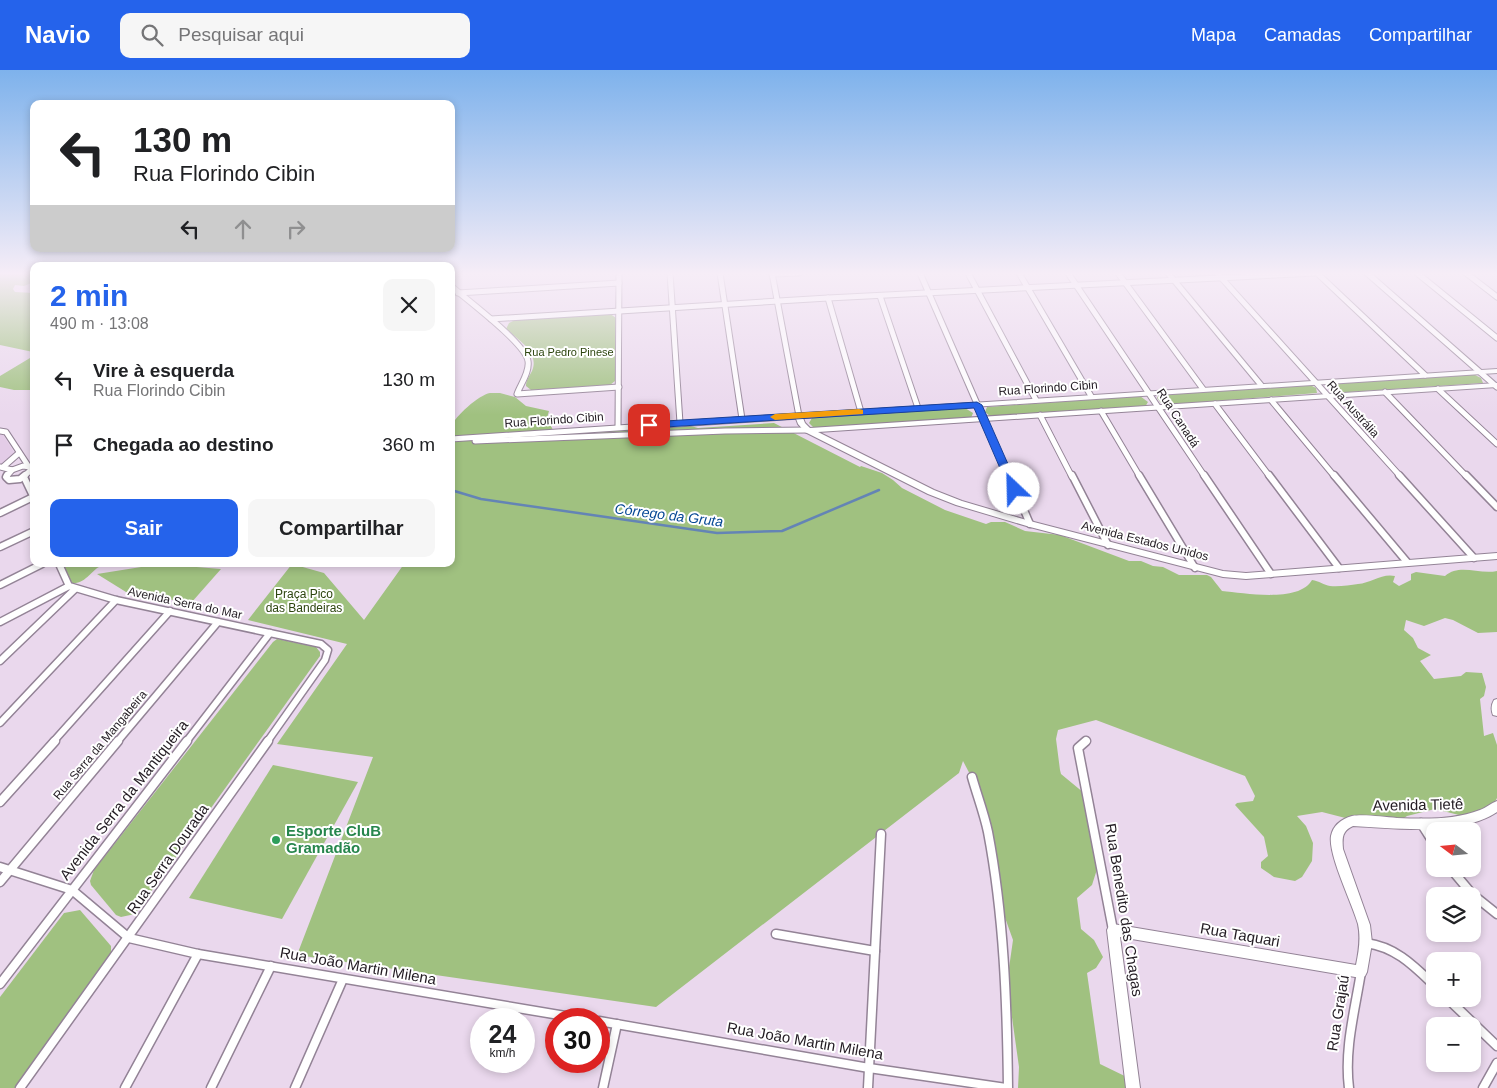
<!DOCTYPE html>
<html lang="pt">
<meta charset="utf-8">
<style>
:root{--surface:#fff;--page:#f6f6f6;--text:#202124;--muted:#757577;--accent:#2563eb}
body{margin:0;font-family:Helvetica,sans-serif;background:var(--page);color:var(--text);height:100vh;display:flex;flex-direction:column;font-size:19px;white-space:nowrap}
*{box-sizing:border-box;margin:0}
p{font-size:16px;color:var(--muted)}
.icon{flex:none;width:28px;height:28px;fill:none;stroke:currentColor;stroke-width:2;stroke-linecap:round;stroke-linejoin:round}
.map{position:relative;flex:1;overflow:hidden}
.details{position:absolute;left:30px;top:192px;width:425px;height:305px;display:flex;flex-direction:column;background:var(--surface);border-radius:10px;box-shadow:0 2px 8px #0003}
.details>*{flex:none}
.top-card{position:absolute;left:30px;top:30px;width:425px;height:152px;border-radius:10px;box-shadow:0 2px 8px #0003;background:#fff;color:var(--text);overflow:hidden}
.needle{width:32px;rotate:286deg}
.controls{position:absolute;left:1426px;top:752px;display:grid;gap:10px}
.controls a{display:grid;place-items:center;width:55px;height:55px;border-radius:10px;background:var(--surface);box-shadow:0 2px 8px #0003;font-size:25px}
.speed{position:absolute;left:470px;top:938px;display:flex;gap:10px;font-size:25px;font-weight:700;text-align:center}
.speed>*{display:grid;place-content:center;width:65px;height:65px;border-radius:50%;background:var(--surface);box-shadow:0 2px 8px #0003;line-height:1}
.speed small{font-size:12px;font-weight:400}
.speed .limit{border:8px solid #d22;background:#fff;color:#111}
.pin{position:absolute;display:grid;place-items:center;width:42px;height:42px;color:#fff;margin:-21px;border-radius:10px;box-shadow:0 2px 8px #0006}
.me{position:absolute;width:55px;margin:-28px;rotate:336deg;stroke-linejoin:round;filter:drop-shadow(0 0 4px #0008)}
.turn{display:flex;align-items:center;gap:18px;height:105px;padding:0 20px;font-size:22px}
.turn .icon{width:65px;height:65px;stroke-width:2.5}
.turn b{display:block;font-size:35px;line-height:42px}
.lanes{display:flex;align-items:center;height:48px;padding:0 20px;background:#0003;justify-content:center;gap:25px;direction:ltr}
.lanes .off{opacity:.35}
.round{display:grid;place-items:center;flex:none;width:52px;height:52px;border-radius:10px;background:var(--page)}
.summary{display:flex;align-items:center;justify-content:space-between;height:85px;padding:0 20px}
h1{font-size:30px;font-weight:700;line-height:38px;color:var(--accent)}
.action{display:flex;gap:10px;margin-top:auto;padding:10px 20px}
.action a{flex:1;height:58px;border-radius:10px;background:var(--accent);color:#fff;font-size:20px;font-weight:700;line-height:58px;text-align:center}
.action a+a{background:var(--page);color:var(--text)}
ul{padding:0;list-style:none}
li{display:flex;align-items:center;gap:15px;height:65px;padding:0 20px}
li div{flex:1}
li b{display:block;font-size:19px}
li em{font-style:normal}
header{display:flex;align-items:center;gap:30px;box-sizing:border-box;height:70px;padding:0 25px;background:var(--accent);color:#fff}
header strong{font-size:24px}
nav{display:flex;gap:28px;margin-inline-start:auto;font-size:18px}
.search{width:350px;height:45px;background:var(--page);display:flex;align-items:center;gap:12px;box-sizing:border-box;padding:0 18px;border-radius:10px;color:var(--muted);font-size:19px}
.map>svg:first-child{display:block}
</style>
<header>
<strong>Navio</strong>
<div class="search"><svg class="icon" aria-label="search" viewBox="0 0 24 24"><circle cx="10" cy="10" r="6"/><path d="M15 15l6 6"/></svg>Pesquisar aqui</div>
<nav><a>Mapa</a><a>Camadas</a><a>Compartilhar</a></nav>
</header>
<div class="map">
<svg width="1497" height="1018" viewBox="0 0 1497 1018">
<rect width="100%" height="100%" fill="#ead8ed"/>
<path fill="#e3cce7" d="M0,364l3,1 11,17 -5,8 -9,5z"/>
<g fill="#a0c180">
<path d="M0,203h34v9l-10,4 -9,-1 -2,4 2,3 19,1v97h-20l-14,-3v-11l30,-18 3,-6 -33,-7z"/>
<path d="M609,243l7,5 -1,63 -5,4 -7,1 -72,4 -5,-4c0,-6 3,-9 6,-15 8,-19 -14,-31 -26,-42l3,-6 8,-4z"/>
<path d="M1473,304l8,4 2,5 -148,10 -9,-7 1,-2z"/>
<path d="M1308,314l8,4 1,5 -150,12 -6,-2 -4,-5 2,-3z"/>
<path d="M490,323h10l15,4 11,9 23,5 -2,7 6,12 9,5 46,-3 10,-3 28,1 8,-3 33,-2 11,3 76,-5 86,44 1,-1 21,7 11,7 9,8 43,22 41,14 5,-2h14l20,9 35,4 69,26h12l12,5 10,1 16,8h28l4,2 11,14c23,2 77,12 90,-11 7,1 12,5 18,6 9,1 20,-1 28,-2 13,-1 24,-11 37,-8l-2,6 6,4 12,-6v-6l5,-2 29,4c15,-13 34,-1 52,-5v61l-19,1 -25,-13 -8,-2 -21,8 -18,-6 -2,10 9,8 5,10 13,7 -11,6 14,18 27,-3 5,-4 16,1 4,14 -2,9 -4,3 4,37 9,-3 4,12v53l-4,7 -22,13 -36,-9 -28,7 -10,7 -36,-1 -39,-10 -25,4 9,10 7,17 -1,18 -10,16 -7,4 -21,-4 -13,-9v-6l7,-6 -4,-19 -29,-32 2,-2 16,-2 2,-5 -10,-20 -149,-56 -38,10 -2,9 4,31 1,4 23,19 15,70 -7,22 -15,13 4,31 13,11 9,17 -7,11 -9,5 13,91 37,18 1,6h-120l1,-21 -12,-85 6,-42 -10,-28 -29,-130 -11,-21 -4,12 -303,234 -359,-52 76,-198 -96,-13 70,-100 -99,-24 44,-56 32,9 40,47 40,-56h47l2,-68 -2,-1v-68c4,-11 28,-32 39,-34z"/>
<path d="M1140,326l8,6 -3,5 -155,9 -5,-4 2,-5z"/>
<path d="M965,338l8,5 -2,5 -157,10 -5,-5 3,-5z"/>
<path d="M63,494h60c-6,1 -14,-1 -20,1 -12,4 -16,19 -31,18z"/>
<path d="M160,494l61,5 -30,34 -65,-11 -29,-18z"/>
<path d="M277,569l39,8 4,5v4l-185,258 -14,3 -5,-2 -25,-30 -1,-4 4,-11 179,-228z"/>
<path d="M273,695l85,17 -76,137 -93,-21z"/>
<path d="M80,840l31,36v10l-94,132h-17v-91l64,-84z"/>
</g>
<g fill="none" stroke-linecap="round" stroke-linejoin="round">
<path stroke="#6484b5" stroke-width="2.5" d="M451,420l30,9 236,34 65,-2 97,-41"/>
<g stroke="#938396" stroke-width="7">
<g id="street-far2">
<path d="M670,203l10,150"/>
<path d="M720,203l22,146"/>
<path d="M920,203l89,204"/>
<path d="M968,203l68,127"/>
<path d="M1019,203l72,123"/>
<path d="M1068,203l137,204"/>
<path d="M1118,203l85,116"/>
<path d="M1168,203l93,112"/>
<path d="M1217,203l184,204"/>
<path d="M1317,203l108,102"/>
<path d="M1367,203l130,114"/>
<path d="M1417,203l80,65"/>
<path d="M1466,203l31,24"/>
<path d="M772,204l27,-1"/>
<path d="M451,216c16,14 74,57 77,75 2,11 -8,24 -11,33l102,-7"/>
<path d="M458,223l161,-10"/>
<path d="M880,226l38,112"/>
<path d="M828,228l33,114"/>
<path d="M491,249l337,-21 487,-25"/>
<path d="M1438,319l59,55"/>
<path d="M1385,322l82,85"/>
<path d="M1271,330l64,77"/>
<path d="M1215,334l55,73"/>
<path d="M1101,341l39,66"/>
<path d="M1040,345l32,62"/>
<path d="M618,357l1,-154"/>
<path d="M0,361l6,1 25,38 -8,7"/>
<path d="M451,369l348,-23 -27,-143"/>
<path d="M475,371l250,-10 83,-1"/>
<path d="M0,397l12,3 11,-4 7,1"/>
<path d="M3,397l16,-14"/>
<path d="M6,407l6,-7"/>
</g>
</g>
<g stroke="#938396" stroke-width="9">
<g id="street-far1">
<path d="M7,405l-1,2 3,3 11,-1 5,-4"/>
<path d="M1009,405l21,49"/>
<path d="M1072,405l36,70"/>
<path d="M1139,405l56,93"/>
<path d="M1204,405l67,99"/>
<path d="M1269,405l70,93"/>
<path d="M1334,405l73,87"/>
<path d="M1399,405l75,83"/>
<path d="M1466,405l31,32"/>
<path d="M24,407l10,21"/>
<path d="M0,443l33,-16"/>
<path d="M0,477l34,-16"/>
<path d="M59,494l10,22 47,14 205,44 7,6 -3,10 -58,82"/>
<path d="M0,515l42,-21"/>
<path d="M0,552l69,-36"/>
<path d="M0,591l75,-72"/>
<path d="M0,653l116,-123"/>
<path d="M53,672l117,-131"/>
<path d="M117,672l101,-120"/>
<path d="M186,672l84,-109"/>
</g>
</g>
<g stroke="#938396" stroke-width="11">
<g id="street">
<path d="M1086,671l-8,7 35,182"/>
<path d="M972,707c5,18 12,36 16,55 16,84 19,171 20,256"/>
<path d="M0,732l55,-61"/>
<path d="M1421,753l14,22"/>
<path d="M0,797l72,23 57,48 69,16 385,65"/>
<path d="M1451,799l21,25 25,20"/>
<path d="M0,812l118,-141"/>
<path d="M776,864l99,17"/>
<path d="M1366,873c30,4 48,23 69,43"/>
<path d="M0,914l187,-243"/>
<path d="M1448,929l49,47"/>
<path d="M599,951l270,47 137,20"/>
<path d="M20,1018l248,-347"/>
<path d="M125,1018l73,-134"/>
<path d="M211,1018l60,-122"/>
<path d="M295,1018l48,-109"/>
<path d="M603,1018l14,-64"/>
<path d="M868,1018l13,-254"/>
<path d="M1349,1018c-5,-39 6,-78 12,-116"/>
<path d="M1483,1018l14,-25"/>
</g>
</g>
<g stroke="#938396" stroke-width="2">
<g id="secondary">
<path d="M1497,299v4l-694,45 2,5 5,5 687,-45v4l-679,45 116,58 28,11 68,20 193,50 23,2 251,-20v6l-251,20 -23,-2 -193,-50 -74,-22 -28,-11 -123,-62 -7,-8 -3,-8 4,-2z"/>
<path d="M1497,629v17l-4,-1c-2,-5 -2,-10 1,-15z"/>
<path d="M1497,731v11c-38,25 -100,16 -144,14 -11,5 -11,12 -10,23l27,76 2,18 -5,29 -2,4 -4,2 -241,-41 20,151h-14l-19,-158 2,-4 4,-2 243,41c3,-14 5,-27 2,-41 -6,-21 -30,-69 -27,-88 2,-10 10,-17 21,-20 12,-2 32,1 45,2 27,1 58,2 83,-8 6,-2 11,-7 17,-9z"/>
</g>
</g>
<use href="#street-far2" stroke="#fff" stroke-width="5"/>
<use href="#street-far1" stroke="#fff" stroke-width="6"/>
<use href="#street" stroke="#fff" stroke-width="8"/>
<use href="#secondary" fill="#fff" fill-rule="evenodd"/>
</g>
<linearGradient id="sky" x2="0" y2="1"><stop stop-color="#7eb2ec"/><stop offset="0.59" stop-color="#f6edf7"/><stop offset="1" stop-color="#f6edf7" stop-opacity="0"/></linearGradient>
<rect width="1497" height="345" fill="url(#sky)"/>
<path fill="#2563eb" stroke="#184099" d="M977,332l5,3 37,84 -1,3 -4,1 -5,-4 -35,-81 -325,20 -5,-3 5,-3z"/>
<path fill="#f59e0b" d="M859,339l4,1v4l-88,6 -5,-3 5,-3z"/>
<circle fill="#2e9e5b" stroke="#fff" stroke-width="2" cx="276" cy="770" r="5"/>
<g text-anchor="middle" stroke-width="4" stroke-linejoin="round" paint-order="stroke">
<g font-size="11" fill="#2d450f" stroke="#fff">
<text x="569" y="286">Rua Pedro Pinese</text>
</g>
<g font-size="12" fill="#231c23" stroke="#fff">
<text transform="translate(1048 318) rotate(-4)" y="4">Rua Florindo Cibin</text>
<text transform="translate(1353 339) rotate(48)" y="4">Rua Austrália</text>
<text transform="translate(1178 348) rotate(57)" y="4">Rua Canadá</text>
<text transform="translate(554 350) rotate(-4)" y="4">Rua Florindo Cibin</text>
<text transform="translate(1145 471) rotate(14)" y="4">Avenida Estados Unidos</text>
<text transform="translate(185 533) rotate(12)" y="4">Avenida Serra do Mar</text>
<text transform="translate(100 675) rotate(-50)" y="4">Rua Serra da Mangabeira</text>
</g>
<g font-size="12" fill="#2d450f" stroke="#fff">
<text x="304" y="528">Praça Pico<tspan x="304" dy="14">das Bandeiras</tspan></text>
</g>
<g font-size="14" font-style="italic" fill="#054794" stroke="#fff">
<text transform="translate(669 445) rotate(7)" y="5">Córrego da Gruta</text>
</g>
<g font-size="15" fill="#231c23" stroke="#fff">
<text transform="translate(124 730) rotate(-52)" y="5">Avenida Serra da Mantiqueira</text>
<text transform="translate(1418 735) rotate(-1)" y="5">Avenida Tietê</text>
<text transform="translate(168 789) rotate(-55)" y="5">Rua Serra Dourada</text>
<text transform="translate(1124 840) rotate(81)" y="5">Rua Benedito das Chagas</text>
<text transform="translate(1240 865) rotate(10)" y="5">Rua Taquari</text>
<text transform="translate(358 896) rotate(10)" y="5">Rua João Martin Milena</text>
<text transform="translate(1338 943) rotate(-81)" y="5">Rua Grajaú</text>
<text transform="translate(805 971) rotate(10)" y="5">Rua João Martin Milena</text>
</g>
<g font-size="15" font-weight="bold" fill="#27864d" stroke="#fff" text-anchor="start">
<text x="286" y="766">Esporte CluB<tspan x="286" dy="17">Gramadão</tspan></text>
</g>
</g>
</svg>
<div class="controls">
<a><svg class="needle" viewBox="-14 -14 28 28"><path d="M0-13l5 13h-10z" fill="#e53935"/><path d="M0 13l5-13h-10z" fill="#757577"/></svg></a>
<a><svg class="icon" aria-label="layers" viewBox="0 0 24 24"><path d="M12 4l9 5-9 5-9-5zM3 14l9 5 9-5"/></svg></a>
<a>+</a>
<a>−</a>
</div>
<div class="speed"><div>24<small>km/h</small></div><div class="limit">30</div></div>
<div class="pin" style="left:649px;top:355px;background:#d93025"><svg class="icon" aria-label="arrive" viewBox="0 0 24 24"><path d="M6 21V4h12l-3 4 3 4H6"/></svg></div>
<svg class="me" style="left:1014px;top:419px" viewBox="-20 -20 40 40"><circle r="19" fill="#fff"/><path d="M0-13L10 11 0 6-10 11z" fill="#2563eb"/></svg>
<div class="top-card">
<div class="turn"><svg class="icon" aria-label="left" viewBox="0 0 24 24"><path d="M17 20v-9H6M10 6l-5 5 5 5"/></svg><div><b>130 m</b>Rua Florindo Cibin</div></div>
<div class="lanes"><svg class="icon" aria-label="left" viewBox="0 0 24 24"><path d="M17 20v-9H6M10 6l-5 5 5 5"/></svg><svg class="icon off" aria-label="ahead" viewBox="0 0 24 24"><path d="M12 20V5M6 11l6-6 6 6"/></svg><svg class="icon off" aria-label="right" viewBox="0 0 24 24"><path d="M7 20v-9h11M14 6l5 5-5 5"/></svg></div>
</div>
<section class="details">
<div class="summary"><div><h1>2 min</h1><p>490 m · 13:08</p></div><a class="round"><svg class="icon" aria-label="close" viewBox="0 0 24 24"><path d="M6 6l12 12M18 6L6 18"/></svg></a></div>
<ul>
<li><svg class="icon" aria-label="left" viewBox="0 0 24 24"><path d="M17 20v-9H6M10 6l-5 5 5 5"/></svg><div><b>Vire à esquerda</b><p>Rua Florindo Cibin</p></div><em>130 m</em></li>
<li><svg class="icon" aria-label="arrive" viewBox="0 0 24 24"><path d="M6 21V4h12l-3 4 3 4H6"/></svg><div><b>Chegada ao destino</b></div><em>360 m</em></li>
</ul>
<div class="action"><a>Sair</a><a>Compartilhar</a></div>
</section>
</div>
